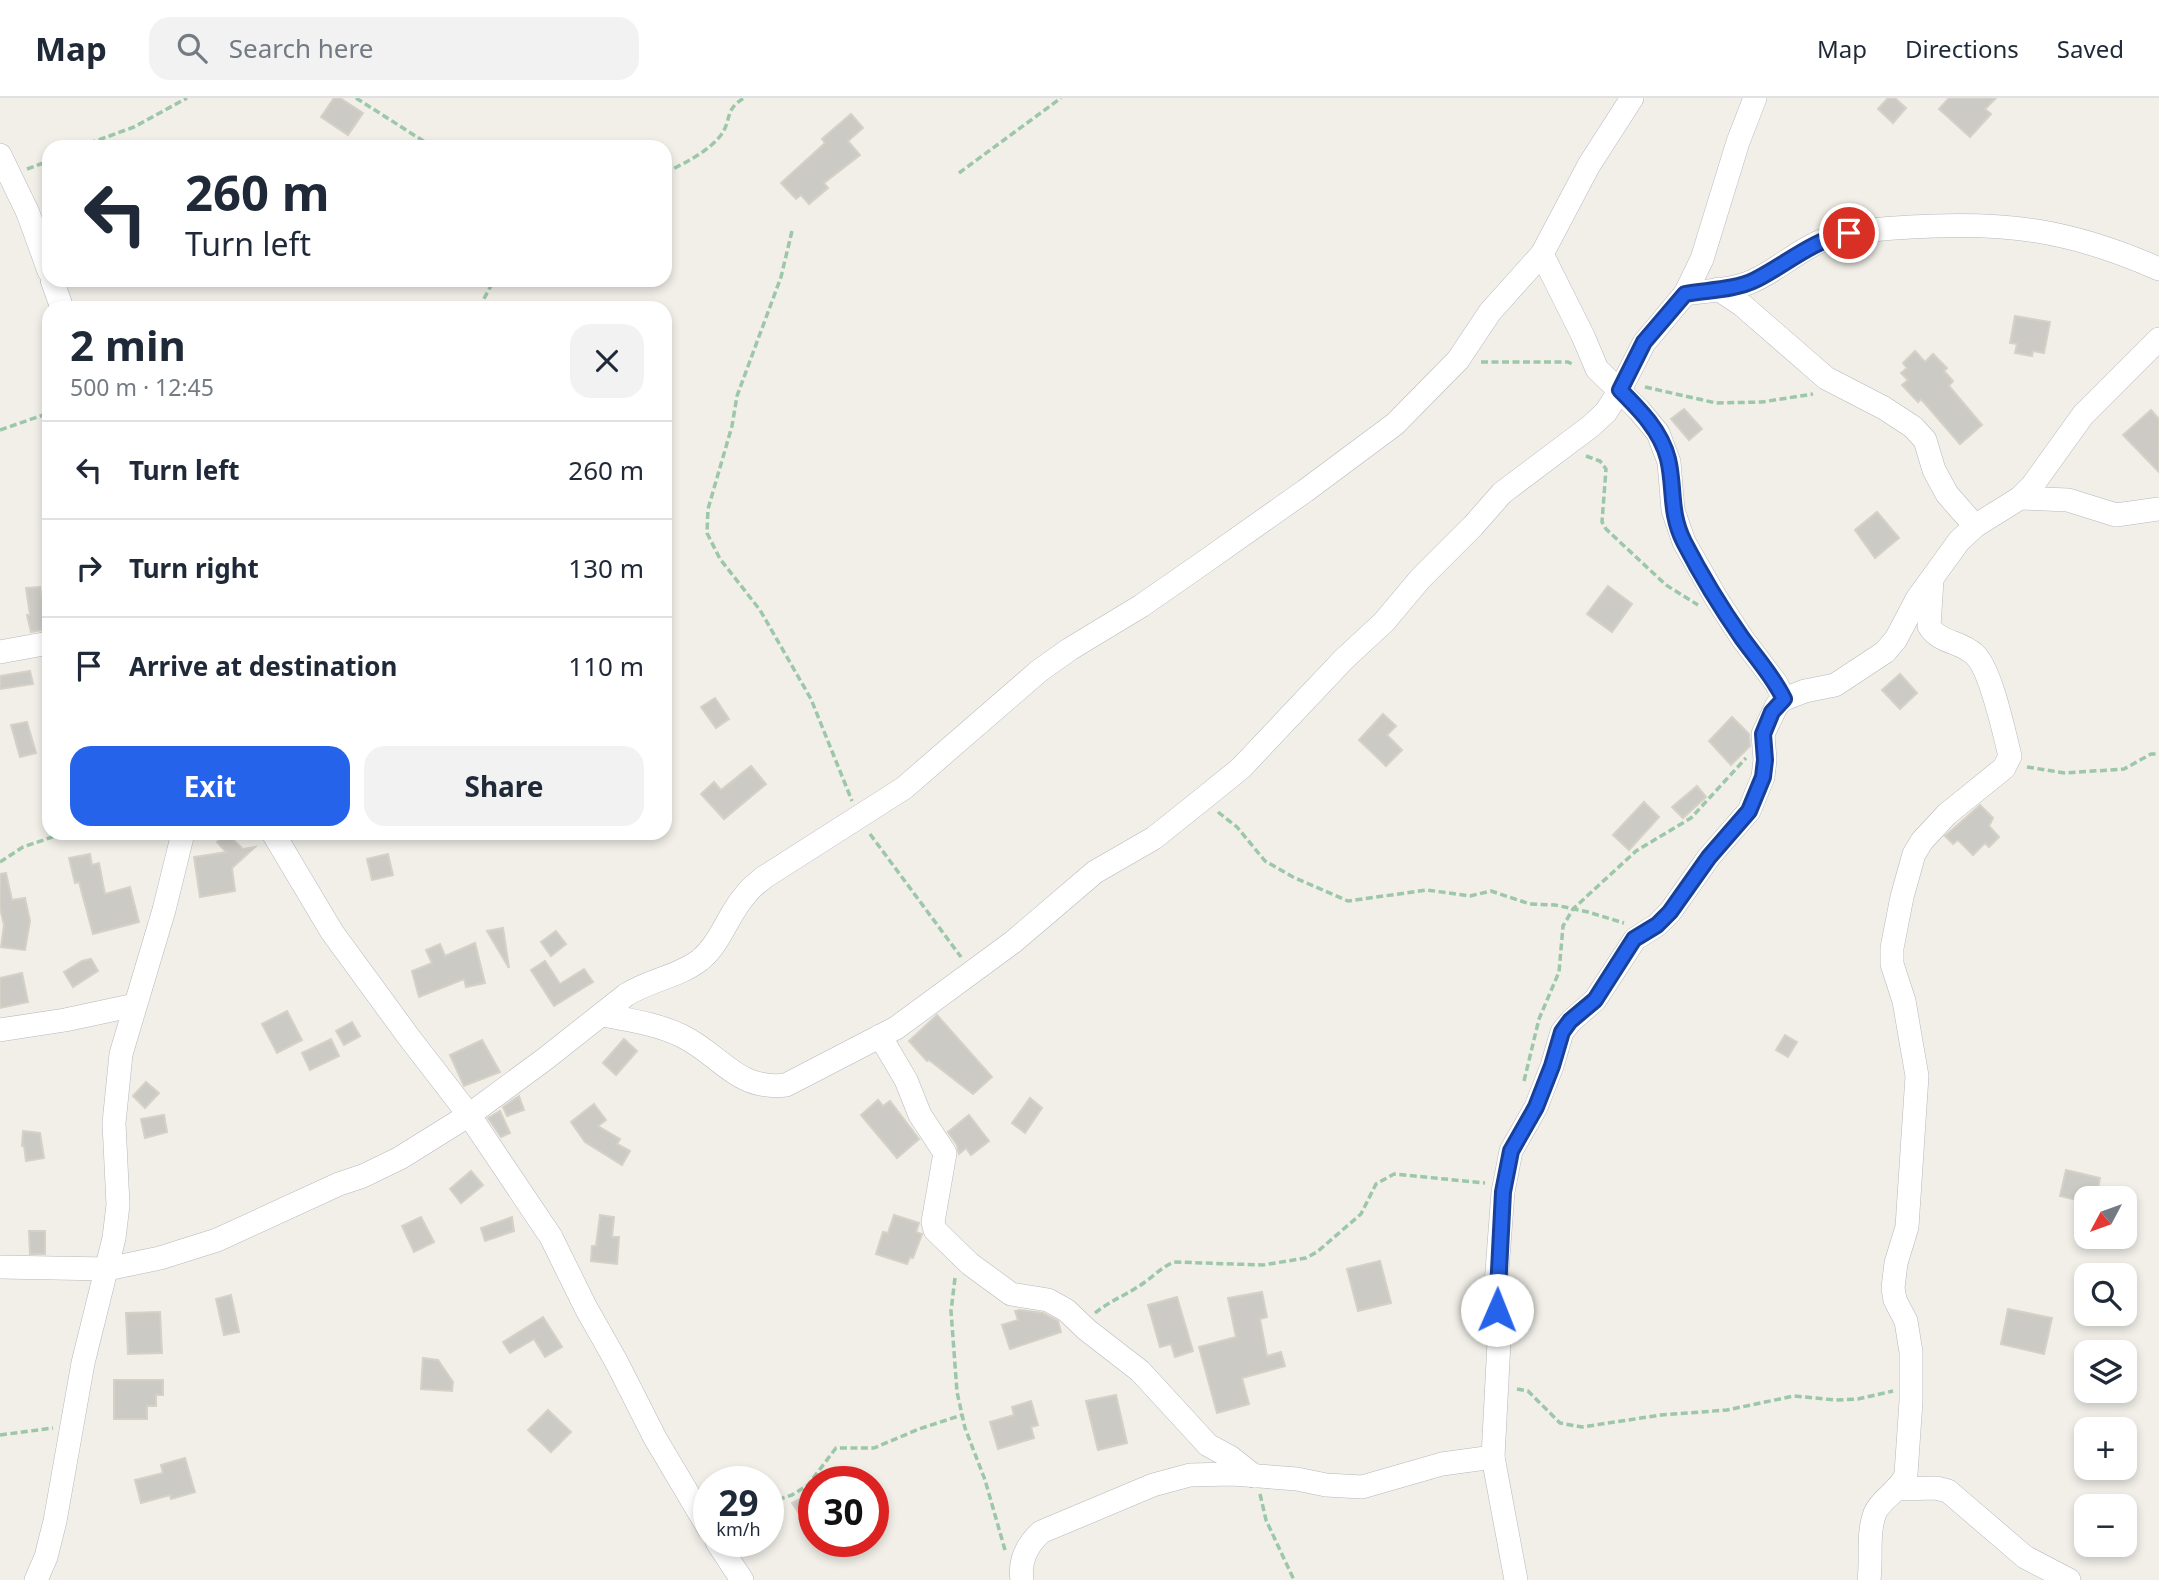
<!DOCTYPE html>
<meta charset="utf-8">
<style>
:root{--surface:#fff;--page:#f2f2f3;--text:#1f2937;--muted:#747a83;--line:#e0e1e3;--accent:#2563eb}
body{margin:0;font-family:"Noto Sans",sans-serif;background:var(--page);color:var(--text);height:100vh;display:flex;flex-direction:column;font-size:26px;white-space:nowrap}
*{box-sizing:border-box;margin:0}
p{font-size:23px;color:var(--muted)}
.icon{flex:none;width:38px;height:38px;fill:none;stroke:currentColor;stroke-width:2;stroke-linecap:round;stroke-linejoin:round}
.map{position:relative;flex:1;overflow:hidden}
.drawer{position:absolute;left:42px;top:203px;width:630px;height:539px;display:flex;flex-direction:column;background:var(--surface);border-radius:21px;box-shadow:0 4px 10px #0003}
.drawer>*{flex:none}
.guide{position:absolute;left:42px;top:42px;width:630px;height:147px;border-radius:21px;box-shadow:0 4px 10px #0003;background:#fff;color:var(--text);overflow:hidden}
.needle{width:46px;rotate:229deg}
.controls{position:absolute;left:2074px;top:1088px;display:grid;gap:14px}
.controls a{display:grid;place-items:center;width:63px;height:63px;border-radius:14px;background:var(--surface);box-shadow:0 4px 10px #0003;font-size:35px}
.speed{position:absolute;left:693px;top:1368px;display:flex;gap:14px;font-size:35px;font-weight:700;text-align:center}
.speed>*{display:grid;place-content:center;width:91px;height:91px;border-radius:50%;background:var(--surface);box-shadow:0 4px 10px #0003;line-height:1}
.speed small{font-size:18px;font-weight:400}
.speed .limit{border:10px solid #d22;background:#fff;color:#111}
.pin{position:absolute;display:grid;place-items:center;width:60px;height:60px;color:#fff;margin:-30px;border:4px solid #fff;border-radius:50%;box-shadow:0 2px 7px #0007}
.me{position:absolute;width:77px;margin:-38px;rotate:1deg;stroke-linejoin:round;filter:drop-shadow(0 0 5px #0008)}
.turn{display:flex;align-items:center;gap:24px;height:147px;padding:0 28px;font-size:32px}
.turn .icon{width:91px;height:91px;stroke-width:2.5}
.turn b{display:block;font-size:49px;line-height:60px}
.round{display:grid;place-items:center;flex:none;width:74px;height:74px;border-radius:21px;background:var(--page)}
.head{display:flex;align-items:center;justify-content:space-between;height:119px;padding:0 28px}
h1{font-size:42px;font-weight:700;line-height:52px}
.button{display:flex;gap:14px;margin-top:auto;padding:14px 28px}
.button a{flex:1;height:80px;border-radius:21px;background:var(--accent);color:#fff;font-size:28px;font-weight:700;line-height:80px;text-align:center}
.button a+a{background:var(--page);color:var(--text)}
ul{padding:0;list-style:none}
li{display:flex;align-items:center;gap:21px;height:98px;padding:0 28px;border-top:2px solid var(--line)}
li div{flex:1}
li b{display:block;font-size:26px}
li em{font-style:normal}
header{display:flex;align-items:center;gap:42px;box-sizing:border-box;height:98px;padding:0 35px;background:var(--surface);border-bottom:2px solid var(--line)}
header strong{font-size:33px}
nav{display:flex;gap:38px;margin-inline-start:auto;font-size:24px}
.search{width:490px;height:63px;background:var(--page);display:flex;align-items:center;gap:18px;box-sizing:border-box;padding:0 24px;border-radius:21px;color:var(--muted);font-size:26px}
.map>svg:first-child{display:block}
</style>
<header>
<strong>Map</strong>
<div class="search"><svg class="icon" aria-label="search" viewBox="0 0 24 24"><circle cx="10" cy="10" r="6"/><path d="M15 15l6 6"/></svg>Search here</div>
<nav><a>Map</a><a>Directions</a><a>Saved</a></nav>
</header>
<div class="map">
<svg width="2159" height="1482" viewBox="0 0 2159 1482">
<rect width="100%" height="100%" fill="#f1efe8"/>
<g fill="#cccac5" stroke="#d6d1c6" stroke-width="2">
<path d="M334,0h6l23,15 -15,22 -27,-18z"/>
<path d="M1888,0h7l11,10 -13,15 -15,-14z"/>
<path d="M1949,0h47l-11,11 6,5 -21,23 -31,-28z"/>
<path d="M851,16l12,14 -15,13 12,14 -36,28 4,5 -19,16 -8,-9 -5,4 -15,-16 44,-40 -3,-4z"/>
<path d="M2015,218l35,6 -6,31 -11,-2 -1,5 -17,-3 2,-9 -7,-1z"/>
<path d="M1915,253l10,11 8,-8 14,14 -3,3 9,10 -4,5 33,39 -22,19 -39,-45 -3,3 -16,-17 6,-5 -7,-7 6,-5 -4,-5z"/>
<path d="M1684,311l18,20 -13,11 -18,-21z"/>
<path d="M2151,312l8,9v53l-36,-37z"/>
<path d="M1877,414l22,26 -24,20 -20,-28z"/>
<path d="M1608,488l24,18 -20,28 -25,-18z"/>
<path d="M40,489l4,35 -2,8 -11,2 -4,-17h3l-4,-27z"/>
<path d="M30,573l3,13 -33,5v-13z"/>
<path d="M1900,576l17,19 -17,16 -18,-19z"/>
<path d="M715,600l14,21 -13,9 -15,-21z"/>
<path d="M1383,616l13,12 -9,9 15,15 -16,16 -27,-26z"/>
<path d="M1732,619l17,17 1,12 -19,19 -22,-24z"/>
<path d="M27,624l9,31 -16,4 -9,-32z"/>
<path d="M751,668l15,18 -42,35 -23,-25 13,-12 7,8z"/>
<path d="M1697,688l9,11 -23,21 -11,-11z"/>
<path d="M1644,704l15,15 -30,33 -16,-15z"/>
<path d="M1980,707l13,13 -4,8 10,11 -10,10 -4,-4 -12,12 -15,-15 -5,4 -8,-8z"/>
<path d="M226,735l17,16 12,-2 -23,21 3,23 -35,6 -6,-40 32,-5 -9,-10z"/>
<path d="M90,756l2,11 7,-2 6,31 25,-7 9,35 -46,12 -14,-52 -4,1 -6,-25z"/>
<path d="M388,756l5,21 -21,5 -5,-21z"/>
<path d="M6,775l6,27 13,-2 5,23 -5,29 -24,-3 3,-22 -4,-17v-34z"/>
<path d="M503,830l6,40 -22,-37z"/>
<path d="M556,833l10,13 -15,12 -10,-14z"/>
<path d="M475,845l10,40 -19,4 -2,-8 -45,18 -7,-26 20,-8 -6,-13 14,-6 5,12z"/>
<path d="M91,861l7,12 -25,16 -9,-15 18,-11z"/>
<path d="M545,863l15,23 24,-15 9,13 -39,24 -23,-36z"/>
<path d="M22,875l6,29 -28,6v-30z"/>
<path d="M287,913l15,29 -25,13 -15,-29z"/>
<path d="M937,917l55,62 -19,17 -44,-34 -2,1 -18,-20z"/>
<path d="M352,924l8,14 -16,9 -8,-14z"/>
<path d="M1785,937l12,7 -9,15 -12,-7z"/>
<path d="M331,941l8,17 -29,14 -8,-17z"/>
<path d="M624,941l13,12 -21,24 -13,-12z"/>
<path d="M482,942l18,32 -36,14 -14,-31z"/>
<path d="M146,984l13,11 -14,15 -12,-12z"/>
<path d="M519,998l5,14 -17,6 -4,-9z"/>
<path d="M1030,1000l12,10 -17,25 -13,-10z"/>
<path d="M878,1002l5,6 7,-5 29,38 -22,19 -36,-43z"/>
<path d="M594,1006l12,16 -8,6 22,13 -3,5 13,7 -8,14 -37,-23 -14,-20z"/>
<path d="M500,1013l10,22 -9,4 -13,-19z"/>
<path d="M164,1017l3,17 -22,6 -4,-19z"/>
<path d="M969,1017l20,26 -18,14 -5,-7 -7,6 -2,-9 -9,-13z"/>
<path d="M23,1033l17,2 4,25 -18,3 -2,-15h-2z"/>
<path d="M2066,1072l34,8 -4,21h-10v3l-26,-6z"/>
<path d="M471,1073l12,14 -22,18 -11,-14z"/>
<path d="M600,1117l14,2 -2,20h7l-2,27 -26,-3 1,-15h4z"/>
<path d="M894,1117l25,8 -3,9 6,2 -9,24 -3,-1 -3,7 -31,-10 7,-22 5,1z"/>
<path d="M421,1119l13,25 -20,10 -12,-26z"/>
<path d="M512,1119l2,14 -29,10 -4,-13z"/>
<path d="M29,1133h16v23h-15z"/>
<path d="M1380,1163l11,42 -33,8 -11,-42z"/>
<path d="M1262,1194l5,25 -7,2 7,37 14,-4 4,14 -43,12 7,26 -32,9 -18,-66 37,-10 -8,-39z"/>
<path d="M231,1197l8,37 -15,3 -8,-36z"/>
<path d="M1177,1199l16,54 -18,6 -4,-13 -11,3 -12,-42z"/>
<path d="M2008,1211l44,9 -8,36 -43,-10z"/>
<path d="M1020,1212l23,3 15,8 3,11 -51,17 -8,-24 16,-5 -3,-9z"/>
<path d="M160,1214l2,41 -34,1 -2,-41z"/>
<path d="M543,1219l19,30 -17,10 -11,-18 -24,14 -7,-11z"/>
<path d="M423,1260l15,2 15,22 -1,9 -31,-2z"/>
<path d="M114,1282h49v15h-7v11h-9v13h-33z"/>
<path d="M1116,1297l11,48 -29,7 -12,-49z"/>
<path d="M1031,1303l7,24 -7,2 3,11 -36,11 -8,-27 24,-7 -2,-8z"/>
<path d="M548,1312l23,22 -20,20 -23,-22z"/>
<path d="M185,1360l10,34 -24,7 -1,-4 -29,8 -6,-23 28,-7 -2,-8z"/>
<path d="M804,1399l10,11v28l-22,-33z"/>
</g>
<g fill="none" stroke-linecap="round" stroke-linejoin="round">
<g stroke="#b5b8bc" stroke-width="24">
<g id="minor">
<path d="M0,57l28,58 21,58"/>
<path d="M1542,156l41,82 14,33 42,41 19,23 11,29 4,48 11,32 32,56 26,40 34,45 8,16"/>
<path d="M52,182l10,28"/>
<path d="M1718,191l24,16 84,73 58,30 29,19 12,13 9,30 13,24 28,32"/>
<path d="M1685,196c21,-3 48,-4 68,-13 25,-11 46,-32 73,-42 26,-9 57,-10 84,-12 96,-6 161,3 249,42"/>
<path d="M2020,400l48,2 48,15 43,-6"/>
<path d="M0,554l49,-9"/>
<path d="M273,735l59,99 76,104 61,79 82,122 35,71 30,53 39,77 54,91"/>
<path d="M603,917c26,5 55,9 79,21 39,19 55,55 104,49l110,-57 117,-86 82,-70 59,-34 50,-40 37,-30 103,-109 40,-37 36,-43 53,-53 29,-33 89,-67 15,-14 14,-22 24,-47 41,-49 17,-35 36,-117 17,-44"/>
<path d="M0,932l65,-10 70,-15"/>
<path d="M880,938l26,44 14,35 25,38 -12,69 2,8 35,34 41,30 37,6 18,10 21,20 53,41 68,74 22,12 24,19"/>
<path d="M0,1169l107,2 53,-11 57,-18 122,-56 24,-8 37,-18 69,-43 76,-56 81,-64c23,-15 52,-18 74,-35 22,-18 28,-47 47,-67 4,-6 11,-10 16,-15l141,-90 135,-117 31,-22 71,-43 59,-41 105,-74 90,-67 63,-64 32,-48 52,-58 47,-89 43,-67"/>
<path d="M1896,1391l40,-1 12,3 77,66 44,23"/>
<path d="M717,1444l25,38"/>
<path d="M36,1482l10,-23 9,-36 28,-158 31,-125 4,-33 -4,-82 7,-69 43,-144 19,-77"/>
<path d="M1022,1482c-3,-19 5,-35 19,-48l112,-47 37,-10 42,-1 65,5 29,6 36,2 80,-23 51,-7"/>
<path d="M1516,1482l-23,-123 6,-115 -3,-58 7,-92 8,-41 25,-44 16,-41 10,-34 9,-11 24,-21 40,-61 22,-14 13,-13 39,-55 40,-46 14,-34 2,-17 -2,-26 14,-29 7,-6 21,-8 30,-6 50,-33 11,-13 21,-40 42,-58 16,-15 45,-28 12,-12 51,-71 76,-76"/>
<path d="M1869,1482c3,-22 -2,-46 6,-67 7,-16 26,-22 31,-39l5,-73v-49l-5,-31 -11,-21 -2,-12 3,-25 11,-36 10,-151 -13,-75 -12,-37v-16l10,-51 12,-43 8,-13 25,-27 57,-46 6,-12c-6,-23 -19,-88 -36,-102 -14,-13 -35,-11 -45,-28l3,-46"/>
</g>
</g>
<g stroke="#9cc7a9" stroke-width="3.5" stroke-dasharray="7 3.5" stroke-linecap="butt">
<path d="M356,0l72,46"/>
<path d="M79,49l55,-20 53,-29"/>
<path d="M27,71l22,-8"/>
<path d="M665,75c19,-10 42,-20 56,-38 11,-15 3,-25 23,-37"/>
<path d="M959,75l102,-75"/>
<path d="M792,133l-11,46 -44,119 -5,30 -24,83 -1,24 13,26 40,51 51,89 41,102"/>
<path d="M479,210l15,-28"/>
<path d="M1481,264h87l6,3"/>
<path d="M1645,289l71,16 46,-1 51,-8"/>
<path d="M0,332l49,-17"/>
<path d="M1586,358l14,5 6,8 -4,53 4,7 60,56 32,20"/>
<path d="M2027,669l38,6 59,-4 27,-15h8"/>
<path d="M1218,714l19,15 28,34 28,16 55,24 79,-11 43,6 21,-5 39,13 25,1 33,7 36,11"/>
<path d="M870,736l91,123"/>
<path d="M0,764l23,-15 41,-14"/>
<path d="M1524,983l15,-62 20,-47 4,-46 10,-17 63,-58 55,-33 55,-60"/>
<path d="M955,1180l-4,33 6,81 8,36 20,52 20,70"/>
<path d="M1095,1215c16,-13 34,-19 50,-31 10,-7 17,-15 29,-20l89,3 43,-7 11,-6 44,-38 15,-30 18,-10 91,9"/>
<path d="M1517,1291l11,2 32,32 22,4 79,-12 66,-5 67,-14 41,4 23,-1 35,-8"/>
<path d="M0,1337l53,-7"/>
<path d="M1260,1396l6,26 28,60"/>
<path d="M768,1405l24,-8 16,-10 28,-37h38l45,-19 43,-14"/>
</g>
<use href="#minor" stroke="#fff" stroke-width="23"/>
</g>
<g fill="none" stroke-linecap="round" stroke-linejoin="round">
<g stroke="#184099" stroke-width="18">
<path id="route" d="M1497,1212l6,-118 8,-41 25,-44 16,-41 10,-34 8,-11 25,-21 39,-61 23,-14 13,-13 39,-55 40,-46 14,-34 2,-17 -2,-26 9,-22 12,-13c-11,-23 -27,-40 -42,-61 -21,-30 -41,-63 -58,-96 -15,-30 -9,-53 -16,-83 -7,-28 -28,-49 -48,-69l24,-48 41,-48c22,-4 50,-4 70,-14 32,-16 57,-40 94,-47"/>
</g>
<use href="#route" stroke="#2563eb" stroke-width="12"/>
</g>
</svg>
<div class="controls">
<a><svg class="needle" viewBox="-14 -14 28 28"><path d="M0-13l5 13h-10z" fill="#e53935"/><path d="M0 13l5-13h-10z" fill="#747a83"/></svg></a>
<a><svg class="icon" aria-label="search" viewBox="0 0 24 24"><circle cx="10" cy="10" r="6"/><path d="M15 15l6 6"/></svg></a>
<a><svg class="icon" aria-label="layers" viewBox="0 0 24 24"><path d="M12 4l9 5-9 5-9-5zM3 14l9 5 9-5"/></svg></a>
<a>+</a>
<a>−</a>
</div>
<div class="speed"><div>29<small>km/h</small></div><div class="limit">30</div></div>
<div class="pin" style="left:1849px;top:135px;background:#d93025"><svg class="icon" aria-label="arrive" viewBox="0 0 24 24"><path d="M6 21V4h12l-3 4 3 4H6"/></svg></div>
<svg class="me" style="left:1497px;top:1212px" viewBox="-20 -20 40 40"><circle r="19" fill="#fff"/><path d="M0-13L10 11 0 6-10 11z" fill="#2563eb"/></svg>
<div class="guide">
<div class="turn"><svg class="icon" aria-label="left" viewBox="0 0 24 24"><path d="M17 20v-9H6M10 6l-5 5 5 5"/></svg><div><b>260 m</b>Turn left</div></div>
</div>
<section class="drawer">
<div class="head"><div><h1>2 min</h1><p>500 m · 12:45</p></div><a class="round"><svg class="icon" aria-label="close" viewBox="0 0 24 24"><path d="M6 6l12 12M18 6L6 18"/></svg></a></div>
<ul>
<li><svg class="icon" aria-label="left" viewBox="0 0 24 24"><path d="M17 20v-9H6M10 6l-5 5 5 5"/></svg><div><b>Turn left</b></div><em>260 m</em></li>
<li><svg class="icon" aria-label="right" viewBox="0 0 24 24"><path d="M7 20v-9h11M14 6l5 5-5 5"/></svg><div><b>Turn right</b></div><em>130 m</em></li>
<li><svg class="icon" aria-label="arrive" viewBox="0 0 24 24"><path d="M6 21V4h12l-3 4 3 4H6"/></svg><div><b>Arrive at destination</b></div><em>110 m</em></li>
</ul>
<div class="button"><a>Exit</a><a>Share</a></div>
</section>
</div>
